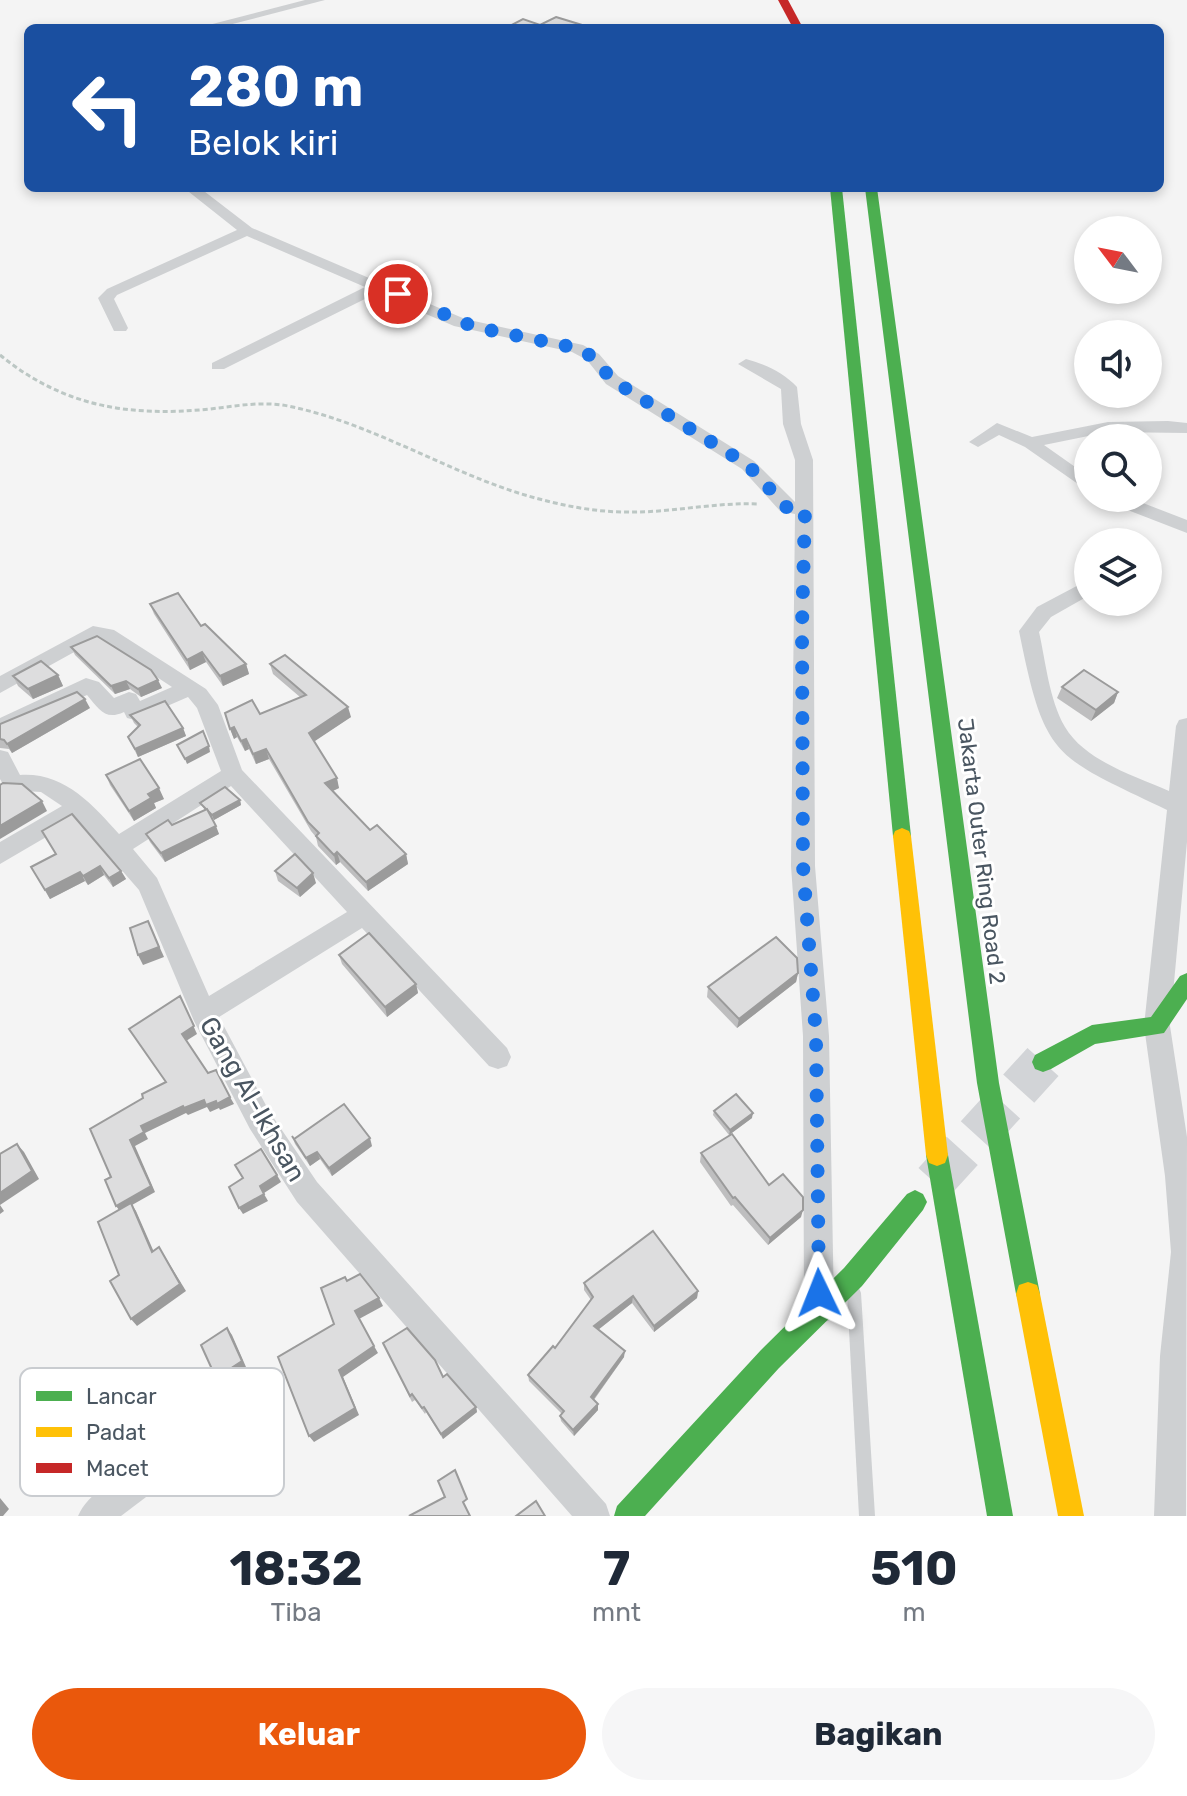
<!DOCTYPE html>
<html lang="id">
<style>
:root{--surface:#fff;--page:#f6f6f7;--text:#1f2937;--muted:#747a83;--accent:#ea580c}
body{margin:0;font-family:Rubik,sans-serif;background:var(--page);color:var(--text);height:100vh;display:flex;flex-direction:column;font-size:30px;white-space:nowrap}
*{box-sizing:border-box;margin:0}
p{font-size:26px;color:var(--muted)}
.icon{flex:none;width:44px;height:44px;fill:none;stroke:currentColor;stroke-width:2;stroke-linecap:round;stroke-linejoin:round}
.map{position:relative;height:1516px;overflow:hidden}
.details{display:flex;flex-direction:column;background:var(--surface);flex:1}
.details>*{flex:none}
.top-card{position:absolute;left:24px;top:24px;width:1140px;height:168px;border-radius:12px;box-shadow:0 4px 12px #0003;background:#1a4fa0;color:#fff;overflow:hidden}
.needle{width:52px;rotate:302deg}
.buttons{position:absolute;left:1074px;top:216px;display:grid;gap:16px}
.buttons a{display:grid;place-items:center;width:88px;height:88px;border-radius:50%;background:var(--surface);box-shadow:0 4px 12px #0003;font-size:40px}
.pin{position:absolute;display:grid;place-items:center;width:68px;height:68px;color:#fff;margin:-34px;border:4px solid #fff;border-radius:50%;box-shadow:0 2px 8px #0007}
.me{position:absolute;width:88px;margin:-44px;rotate:358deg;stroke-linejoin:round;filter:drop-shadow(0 0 6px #0008)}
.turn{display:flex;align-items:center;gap:28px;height:168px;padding:0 32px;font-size:36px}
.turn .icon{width:104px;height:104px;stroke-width:2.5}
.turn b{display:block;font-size:56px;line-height:68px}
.eta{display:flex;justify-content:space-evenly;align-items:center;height:136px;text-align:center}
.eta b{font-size:48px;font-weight:700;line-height:56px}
.button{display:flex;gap:16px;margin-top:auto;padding:16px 32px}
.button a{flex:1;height:92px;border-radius:48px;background:var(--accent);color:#fff;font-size:32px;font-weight:700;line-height:92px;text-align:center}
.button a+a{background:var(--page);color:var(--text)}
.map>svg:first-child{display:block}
</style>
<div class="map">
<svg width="1187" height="1516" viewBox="0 0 1187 1516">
<rect width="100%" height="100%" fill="#f4f4f4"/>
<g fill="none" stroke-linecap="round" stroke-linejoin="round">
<path stroke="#d2d4d7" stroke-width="42" stroke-dasharray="42 21" stroke-linecap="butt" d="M934,1182l109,-120"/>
<path stroke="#bcc7c4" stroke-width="3" stroke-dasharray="5 3" stroke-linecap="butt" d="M0,355c64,52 129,62 210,54 26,-3 52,-8 78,-3 89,18 167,72 255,94 27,7 55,12 83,12 45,1 88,-10 133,-8"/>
<path fill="#ced0d2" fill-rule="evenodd" d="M854,1286l5,2 2,5 14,223h-16l-12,-223 2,-5z"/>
<g fill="#ced0d2" fill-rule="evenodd">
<path d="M305,0h20l-108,28h-20z"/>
<path d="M184,188h16l52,40 213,91 118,26 16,9 19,22 136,85 41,41v-42l-12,-36 -2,-35 -43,-25 8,-5c19,5 38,14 51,28l4,37 12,36 2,406 14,170 5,273 -4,11 -11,4 -11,-4 -4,-11 -1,-273 -12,-170 4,-352 -15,-3 -38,-42 -136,-85 -19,-24 -15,-8 -118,-26 -77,-33 -153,76h-12v-6l153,-76 -118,-51 -130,59 -3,4 14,29 -2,3h-12l-16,-33 9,-9 130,-59z"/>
<path d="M1168,421l19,2v10l-79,-1 -64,13 44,31v15l-63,-44 -26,-12 -21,12 -9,-5 28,-19 35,14 76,-15z"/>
<path d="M1104,498h26l57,22v13l-80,-31z"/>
<path d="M1088,580v16l-37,21 -12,15c7,31 10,67 26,95 20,34 70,49 104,64l7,-65 3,-6 8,-2v124l-17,184 17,111 -1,379h-32l6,-160 11,-104 -6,-76 -21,-150 23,-216c-114,-55 -122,-50 -148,-179l18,-24z"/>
<path d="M93,626l21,4 92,59 12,16 24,65 265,278 4,9 -4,9 -9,3 -9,-3 -127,-138 -143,89 50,94 48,71 289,322 4,12h-38l-275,-314 -47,-73 -56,-108 -55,-131 -62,-71 -77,45v-22l62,-36 -21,-14 -35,-2 -6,-11v-29l8,2 12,23c44,-3 72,29 99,59l102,-63 -24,-63 -9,-11 -53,23 -8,-2 -3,-6c-19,9 -25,-3 -37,-17l-87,40v-17l86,-40 13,4 15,16 15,-6 7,2 4,7 32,-14 -70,-46 -6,-1 -96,53v-17zM231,786l116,126 -138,84 -52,-118 -24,-29z"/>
<path d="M143,1464l11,5 5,11 -5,11 -33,25h-43c9,-22 43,-43 65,-52z"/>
</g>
<g fill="#4caf50" fill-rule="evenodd">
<path d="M830,188h12l69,648 -2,5h-14l-2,-5z"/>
<path d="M865,188h12l122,895 41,211 -3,9 -9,3 -9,-3 -3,-9 -39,-211z"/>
<path d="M1187,973v26l-23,34 -69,11 -44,25 -8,3 -8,-3 -3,-7 3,-7 57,-30 59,-8 29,-41z"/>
<path d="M937,1144l8,3 3,8 65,361h-26l-61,-361 3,-8z"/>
<path d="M915,1190l8,4 4,8 -4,8 -61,76 -83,82 -134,148h-31l3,-10 144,-156 83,-82 63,-74z"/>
</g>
<g fill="#ffc107" fill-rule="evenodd">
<path d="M902,828l7,3 2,5 37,319 -3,8 -8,3 -8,-3 -3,-8 -33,-319 2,-5z"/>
<path d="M1028,1282l9,3 3,9 44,222h-26l-42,-222 3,-9z"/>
</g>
<path fill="#c62828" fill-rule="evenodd" d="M778,0h10l15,28h-10z"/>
</g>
<g fill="#bebebf">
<path d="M150,604l51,22 45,38 3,10 -26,12 -17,-24 -16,8 -36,-56z"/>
<path d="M71,647l91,41 -21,9 -11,-8 -15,5 -40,-39z"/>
<path d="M270,664l81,53 -37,24 25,47 -6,3 37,39 36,24 2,10 -40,27 -28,-29 -4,3 -18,-19 -2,-9 -5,-6 -42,-72 -13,5 -7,-15 -4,2 -8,-14 -3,2 -9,-26 35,1 40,-17 -27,-23z"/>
<path d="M58,675l5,11 -30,13 -15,-13 -5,-10z"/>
<path d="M1062,687l56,5 -4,11 -23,18 -34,-23z"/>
<path d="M90,708l-78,45 -3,-4 -9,-1v-24z"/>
<path d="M130,715l53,13 3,8 -48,21 -10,-20 10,-10 -4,-4z"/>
<path d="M106,775l58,24 -10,4 2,5 -22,13 -24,-36z"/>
<path d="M240,800l1,5 -27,15 -4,-4 9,18 -54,28 -15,-20 -4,-8 26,-9 33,-15 -5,-7z"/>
<path d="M56,854l65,17 5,8 -13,8 -9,-12 -16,10 -3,-4 -35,18 -19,-32z"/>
<path d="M275,871l41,12 -16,14 -22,-16z"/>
<path d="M339,955l77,29 2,9 -31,24 -45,-53z"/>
<path d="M798,973l-2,9 -59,46 -30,-31 1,-10z"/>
<path d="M714,1111l38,7 -23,17 -16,-20z"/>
<path d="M292,1136l2,3 78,7 -40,30 -12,-17 -10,7 -15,-22z"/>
<path d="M701,1153l68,32 32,32 -33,28 -35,-40 -2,1 -31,-44z"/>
<path d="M584,1283l114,8 -1,7 -43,34 -22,-29 -34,27 26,27 -30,43 4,4v6l-24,26 -13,-15 -1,-5 2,-2 -33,-33 -1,-6 27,-27 36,-48 -7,-10z"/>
<path d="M383,1343l60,34 33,30 1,5 -34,27 -17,-27 -1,2 -10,-14 -3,2z"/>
</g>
<g fill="#9b9b9b">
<path d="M202,652l4,10 -16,8 -3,-10z"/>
<path d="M246,664l3,10 -26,12 -3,-10z"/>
<path d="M58,675l5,11 -30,13 -5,-10z"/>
<path d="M158,680l4,8 -21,9 -3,-8z"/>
<path d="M126,681l4,8 -15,5 -4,-8z"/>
<path d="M1118,692l-4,11 -23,18 5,-11z"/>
<path d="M85,699l5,9 -78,45 -5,-9z"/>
<path d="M348,707l3,10 -39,26 -3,-10z"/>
<path d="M234,727l3,10 -3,2 -4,-10z"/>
<path d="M183,728l3,8 -48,21 -3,-8z"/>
<path d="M246,739l3,10 -4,2 -4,-10z"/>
<path d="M209,746l1,6 -23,12 -2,-5z"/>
<path d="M266,749l3,10 -13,5 -3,-10z"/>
<path d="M337,778l2,10 -11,5 -3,-10z"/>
<path d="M159,788l5,11 -10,4 2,5 -22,13 -5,-10 19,-17z"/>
<path d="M240,800l1,5 -27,15 -2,-5z"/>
<path d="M42,801l5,10 -47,28v-13z"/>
<path d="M216,826l3,8 -54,28 -4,-9z"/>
<path d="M337,852l3,10 -4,3 -2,-10z"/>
<path d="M406,854l2,10 -40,27 -2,-9z"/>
<path d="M100,866l4,9 -16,10 -5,-9z"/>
<path d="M121,871l5,8 -13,8 -4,-9z"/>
<path d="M80,872l5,9 -35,18 -5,-9z"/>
<path d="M313,873l3,10 -16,14 -3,-9z"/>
<path d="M148,921l16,36 -21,8 -5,-10z"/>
<path d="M798,973l-2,9 -59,46 2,-9z"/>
<path d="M416,984l2,9 -31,24 -2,-10z"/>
<path d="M180,996l17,38 -11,7 -4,-7z"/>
<path d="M230,1097l4,7 -14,6 -1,-2 -9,4 -3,-5 -19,8 -2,-2 -41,20 3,6 -13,7 20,46 -23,13 4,6 21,48 -41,-53 14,-66 11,-14 42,-20 21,-6z"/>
<path d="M753,1113l-1,5 -23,17 1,-5z"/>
<path d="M370,1138l2,8 -40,30 -3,-8z"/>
<path d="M17,1144l7,8 15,27 -39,26 4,6 -4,3v-21z"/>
<path d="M317,1152l3,7 -10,7 -4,-8z"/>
<path d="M277,1175l4,7 -17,11 -4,-7z"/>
<path d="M264,1194l4,7 -25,13 -4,-6z"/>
<path d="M803,1210l-2,7 -33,28 2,-7z"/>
<path d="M159,1247l27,44 -49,35 -6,-7z"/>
<path d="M698,1291l-1,7 -43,34v-6z"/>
<path d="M633,1296l-1,7 -38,30v-7z"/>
<path d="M379,1298l4,8 -24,13 -4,-8z"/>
<path d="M227,1328l5,7 14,32 -25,17 -5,-6z"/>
<path d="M374,1346l4,7 -35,24 16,38 -45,27 -5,-6 30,-66z"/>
<path d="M625,1351l-1,6 -33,46v-6z"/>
<path d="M598,1404v6l-24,26 -1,-6z"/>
<path d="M476,1407l1,5 -34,27 -2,-5z"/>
<path d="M0,1498l9,11 -6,7h-3z"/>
</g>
<g fill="#ddddde" stroke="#9b9b9b" stroke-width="2">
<path d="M556,17l36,11h-86l17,-9 17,6z"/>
<path d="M178,593l23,33 4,-2 41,40 -26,12 -18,-24 -15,8 -37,-56z"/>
<path d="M97,636l54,34 7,10 -20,9 -12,-8 -15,5 -40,-39z"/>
<path d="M285,655l63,52 -39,26 28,45 -12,5 45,47 7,-5 29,29 -40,28 -29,-30 -3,3 -18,-19 3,-3 -11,-11 -42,-73 -13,5 -7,-15 -5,2 -7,-14 -4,2 -5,-16 27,-13 8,14 46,-19 -36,-31z"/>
<path d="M41,661l17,14 -30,14 -15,-13z"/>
<path d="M1084,670l34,22 -22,18 -34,-23z"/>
<path d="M77,692l8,7 -78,45 -3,-4 -4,-1v-15z"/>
<path d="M165,701l18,27 -48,21 -7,-12 12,-12 -10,-10z"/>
<path d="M203,731l6,15 -24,13 -8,-14z"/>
<path d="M140,759l19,29 -11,6 3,4 -22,13 -23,-36z"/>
<path d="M3,783l19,1 20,17 -42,25v-41z"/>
<path d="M225,787l15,13 -28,15 -12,-12z"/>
<path d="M207,809l9,17 -55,27 -15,-19 22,-14 4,5z"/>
<path d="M72,814l49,57 -12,7 -9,-12 -17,10 -3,-4 -35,18 -14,-23 25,-13 -14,-23z"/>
<path d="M295,854l18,19 -16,15 -22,-17z"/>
<path d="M148,921l11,26 -21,8 -8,-27z"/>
<path d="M369,933l47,51 -31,23 -46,-52z"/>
<path d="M776,937l21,21 1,15 -59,46 -31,-32z"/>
<path d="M180,996l14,30 -12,8 26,39 8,-3 14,27 -13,7 -1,-3 -10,4 -2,-5 -20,8 -1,-2 -42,20 3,6 -14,8 21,46 -35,20 -11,-26 6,-3 -21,-48 53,-31 -1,-4 24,-12 -37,-53z"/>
<path d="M736,1094l17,19 -23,17 -16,-19z"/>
<path d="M344,1104l26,34 -41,30 -12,-16 -11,6 -14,-22 2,3z"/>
<path d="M732,1134l37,51 14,-11 20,23v13l-33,28 -35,-41 -2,1 -32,-45z"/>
<path d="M17,1144l15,27 -32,22v-39z"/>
<path d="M261,1149l16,26 -17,11 4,8 -25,14 -10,-21 14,-9 -8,-13z"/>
<path d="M131,1203l21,49 7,-5 21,37 -49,35 -21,-38 9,-6 -21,-53z"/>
<path d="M653,1231l45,60 -44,35 -21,-30 -39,30 31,25 -34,46 7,7 -25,26 -13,-14 4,-5 -36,-36 25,-29 2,2 38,-51 -9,-14z"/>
<path d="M360,1274l19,24 -24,13 19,35 -35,24 16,38 -46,28 -31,-79 56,-33 -13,-36 24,-11 2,4z"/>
<path d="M227,1328l15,33 -26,17 -15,-33z"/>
<path d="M407,1328l28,32 8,17 4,-3 29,33 -35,27 -17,-27 -2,1 -10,-14 -2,2 -27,-53z"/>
<path d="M455,1470l12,29 -4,3 7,14h-61l36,-19 -7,-16z"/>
<path d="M536,1501l9,15h-29z"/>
</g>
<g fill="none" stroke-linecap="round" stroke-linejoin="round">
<path stroke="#1a73e8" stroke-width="14" stroke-dasharray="0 25.2" d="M398,294l76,33 103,21 16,9 19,23 136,85 38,42 19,3 -3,116 1,240 13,170 3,257"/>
</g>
<g text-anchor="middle" stroke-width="6" stroke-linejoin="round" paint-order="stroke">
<g font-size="22" fill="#4a5661" stroke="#fff">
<text transform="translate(982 851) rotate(83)" y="8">Jakarta Outer Ring Road 2</text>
</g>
<g font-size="26" fill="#4a5661" stroke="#fff">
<text transform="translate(253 1099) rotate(60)" y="9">Gang Al-Ikhsan</text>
</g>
</g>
<rect x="20" y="1368" width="264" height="128" rx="12" fill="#fff" stroke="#c9ccd0" stroke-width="2"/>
<rect x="36" y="1391" width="36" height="10" fill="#4caf50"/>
<rect x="36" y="1427" width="36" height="10" fill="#ffc107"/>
<rect x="36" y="1463" width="36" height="10" fill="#c62828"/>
<g font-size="22" fill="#4a5661">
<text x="86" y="1404">Lancar</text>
<text x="86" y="1440">Padat</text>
<text x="86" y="1476">Macet</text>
</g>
</svg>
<div class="buttons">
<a><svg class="needle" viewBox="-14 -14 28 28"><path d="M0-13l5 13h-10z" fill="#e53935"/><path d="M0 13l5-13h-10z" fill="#747a83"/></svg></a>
<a><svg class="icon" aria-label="sound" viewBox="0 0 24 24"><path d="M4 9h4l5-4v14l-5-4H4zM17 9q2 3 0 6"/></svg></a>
<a><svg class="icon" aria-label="search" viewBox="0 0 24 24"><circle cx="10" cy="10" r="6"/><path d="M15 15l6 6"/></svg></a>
<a><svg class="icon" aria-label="layers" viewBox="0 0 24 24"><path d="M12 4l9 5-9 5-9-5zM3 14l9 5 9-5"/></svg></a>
</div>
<div class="pin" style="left:398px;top:294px;background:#d93025"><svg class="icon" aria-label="arrive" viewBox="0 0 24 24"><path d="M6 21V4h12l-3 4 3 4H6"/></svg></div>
<svg class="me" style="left:819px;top:1293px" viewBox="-20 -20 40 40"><path d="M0-17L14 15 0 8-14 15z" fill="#1a73e8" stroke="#fff" stroke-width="4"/></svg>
<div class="top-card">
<div class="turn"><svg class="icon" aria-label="left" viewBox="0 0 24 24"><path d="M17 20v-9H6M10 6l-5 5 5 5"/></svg><div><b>280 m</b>Belok kiri</div></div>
</div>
</div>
<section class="details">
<div class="eta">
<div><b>18:32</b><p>Tiba</p></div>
<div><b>7</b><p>mnt</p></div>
<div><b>510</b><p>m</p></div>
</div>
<div class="button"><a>Keluar</a><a>Bagikan</a></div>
</section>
